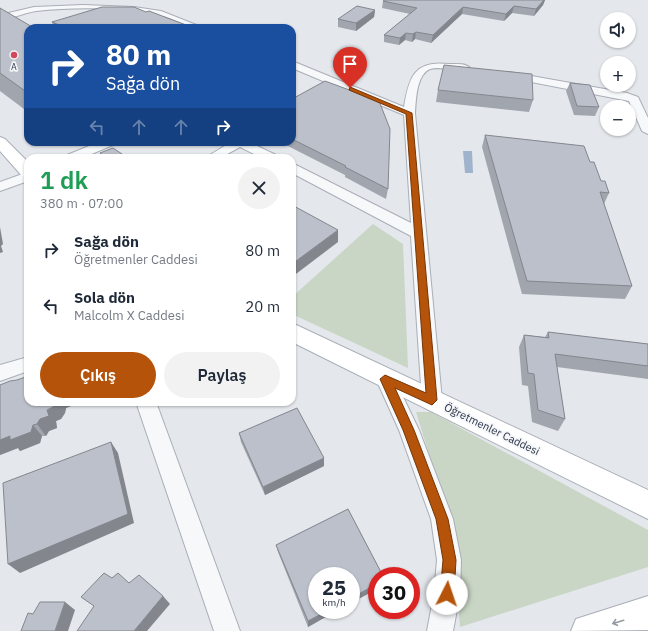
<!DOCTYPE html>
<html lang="tr">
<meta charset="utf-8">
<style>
:root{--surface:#fff;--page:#f2f2f3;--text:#1f2937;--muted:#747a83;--accent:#b45309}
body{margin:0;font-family:"IBM Plex Sans",sans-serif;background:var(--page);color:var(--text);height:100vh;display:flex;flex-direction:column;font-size:15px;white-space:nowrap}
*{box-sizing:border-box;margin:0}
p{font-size:13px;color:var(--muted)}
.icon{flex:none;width:22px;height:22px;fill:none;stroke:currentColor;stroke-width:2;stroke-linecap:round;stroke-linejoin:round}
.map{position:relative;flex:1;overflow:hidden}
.details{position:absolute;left:24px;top:154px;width:272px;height:252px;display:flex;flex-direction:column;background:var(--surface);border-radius:12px;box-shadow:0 1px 3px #0004}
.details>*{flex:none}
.top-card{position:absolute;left:24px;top:24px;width:272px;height:122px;border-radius:12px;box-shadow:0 1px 3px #0004;background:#1a4fa0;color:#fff;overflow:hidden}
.tools{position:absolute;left:600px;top:12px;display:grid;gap:8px}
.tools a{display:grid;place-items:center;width:36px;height:36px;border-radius:50%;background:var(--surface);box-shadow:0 1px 3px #0004;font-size:20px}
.speed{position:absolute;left:308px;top:567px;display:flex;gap:8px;font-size:20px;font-weight:700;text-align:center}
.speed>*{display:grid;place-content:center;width:52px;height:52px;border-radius:50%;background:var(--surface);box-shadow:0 1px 3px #0004;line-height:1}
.speed small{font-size:10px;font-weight:400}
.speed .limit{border:6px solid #d22;background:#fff;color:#111}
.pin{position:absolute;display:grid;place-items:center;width:34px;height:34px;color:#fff;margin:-41px -17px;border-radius:50% 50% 50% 0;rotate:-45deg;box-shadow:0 0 4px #0007}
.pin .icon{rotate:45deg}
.me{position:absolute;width:44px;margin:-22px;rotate:4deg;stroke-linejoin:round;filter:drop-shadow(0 0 3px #0008)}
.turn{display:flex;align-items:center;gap:14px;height:84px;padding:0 16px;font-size:18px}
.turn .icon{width:52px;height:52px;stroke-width:2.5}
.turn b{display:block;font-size:28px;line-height:34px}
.lanes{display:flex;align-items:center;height:38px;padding:0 16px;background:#0003;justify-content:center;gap:20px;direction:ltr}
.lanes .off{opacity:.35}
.round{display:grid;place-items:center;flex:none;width:42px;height:42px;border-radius:21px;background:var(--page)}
.summary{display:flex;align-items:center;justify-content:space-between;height:68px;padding:0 16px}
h1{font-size:24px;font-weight:600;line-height:30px;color:#1e9e55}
.primary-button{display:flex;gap:8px;margin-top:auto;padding:8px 16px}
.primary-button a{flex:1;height:46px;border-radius:24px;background:var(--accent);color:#fff;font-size:16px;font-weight:600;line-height:46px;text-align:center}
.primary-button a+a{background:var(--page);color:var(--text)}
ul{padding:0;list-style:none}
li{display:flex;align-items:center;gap:12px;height:56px;padding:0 16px}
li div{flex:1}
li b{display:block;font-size:15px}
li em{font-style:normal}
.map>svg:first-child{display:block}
</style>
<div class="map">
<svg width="648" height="631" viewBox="0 0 648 631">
<rect width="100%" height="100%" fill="#e4e7ec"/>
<g fill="#c9d6c5">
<path d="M373,224l30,20 5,124 -116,-54v-17z"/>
<path d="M416,412h15l217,118v37l-188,60 -8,-98z"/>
</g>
<path fill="#9fb4cc" d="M463,151h9l1,22h-8z"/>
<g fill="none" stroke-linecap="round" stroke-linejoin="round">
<g stroke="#a9aeb7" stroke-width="2">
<g id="street">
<path d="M83,5l51,2 27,4 43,17c-18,0 -29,-10 -46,-13 -39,-8 -83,-8 -122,-4 -12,2 -24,7 -36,10v-6l34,-8z"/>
<path d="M292,61l112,46c5,-31 11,-47 45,-43 7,0 17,-1 21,4l-5,3c-10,0 -25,-5 -35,-2 -14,6 -14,32 -15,44l27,287 -3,6 -7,2 -7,-2 -3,-6 -11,-164 -119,-63v-9l4,1 115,58 -7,-108 -112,-47z"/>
<path d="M509,72l118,21 11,4 10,21v16l-6,-3 -13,-30 -124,-24 -1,-2 1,-2z"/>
<path d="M99,142h16l-2,3 -31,13h-17l2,-3z"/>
<path d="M231,142h18l27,13 2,3h-16l-22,-11 -20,11h-15z"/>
<path d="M28,172v9l-28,10v-9z"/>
<path d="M28,357v14l-28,10v-16z"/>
<path d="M385,371l7,3 27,56 34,89 8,41 -1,34 -7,37h-26l7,-37 3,-34 -6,-41 -32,-89 -23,-51 2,-5z"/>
<path d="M136,402h20l84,229h-26z"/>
</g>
</g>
<g stroke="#a9aeb7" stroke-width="2">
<g id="secondary">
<path d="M0,137l5,2 23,23v15l-6,-1 -22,-25z"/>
<path d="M292,323l356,167v29l-356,-177z"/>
<path d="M648,596v34l-77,1 5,-12z"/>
</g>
</g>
<use href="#street" fill="#f7f8fa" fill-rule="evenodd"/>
<use href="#secondary" fill="#fff" fill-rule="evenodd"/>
</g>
<g fill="#a1a5ae">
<path d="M385,0h160l-2,5 -9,11 -22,-3 -8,8 -42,-7 -31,29 -16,-4 -3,3 -7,-2 -6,5 -15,-3v-7l26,-21 -28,-6 1,-7z"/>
<path d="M0,8l28,20v84l-28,-21z"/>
<path d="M375,10l-1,7 -18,14 -18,-4v-8z"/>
<path d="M146,12l48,16h-140l-2,-6z"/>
<path d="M570,83l29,24 -4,9 -21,-1 -8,-24z"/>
<path d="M438,90l95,10 -4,12 -93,-10z"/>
<path d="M292,99l96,90 -2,10 -41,-22v-2l-65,-33h12z"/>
<path d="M485,135l105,27 11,19 8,12 -5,11 28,82 -7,13 -103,-5 -40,-147z"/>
<path d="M100,153l28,5h-27z"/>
<path d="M548,332l100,12v35l-91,-12 8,52 -7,12 -26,-9 -4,-36 -6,-1 -3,-38 5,-12 21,2z"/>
<path d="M28,402h48v2l-10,4 -1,5 -4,6 -5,2 1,7 -8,3 -3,5h-4l-2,7 -20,8 -2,-3 -18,7z"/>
<path d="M239,433l85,33 -59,29 -24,-53z"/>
<path d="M348,509l35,67h-6v13l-26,14v-27h-34v34h21l-30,17 -30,-75 -2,-7z"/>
</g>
<g fill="#83868d">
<path d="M544,0h1l-2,5 -9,11 2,-7z"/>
<path d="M514,6l-2,7 -8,8 2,-7z"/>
<path d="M463,7l-1,7 -31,29 2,-8z"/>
<path d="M375,10l-1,7 -18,14v-8z"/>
<path d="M416,32l-1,7 -3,3 1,-8z"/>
<path d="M406,33l-1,7 -6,5 1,-7z"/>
<path d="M0,227l3,17 -2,2 2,6 -3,1z"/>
<path d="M338,230v12l-46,35v-13z"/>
<path d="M57,402h19v2l-10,4 -1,5 -4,6 -5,2 1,7 -8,3 -3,5 -9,-12 3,-5 7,-9z"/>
<path d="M33,425l9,11 -2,7 -20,8 -2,-3 -18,7v-15z"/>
<path d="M111,442l7,11 16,70 -114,50 -12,-9z"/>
<path d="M324,458v8l-59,29 -2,-8z"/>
<path d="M377,584v5l-26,14v-5z"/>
<path d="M163,596l7,8 -23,27h-13z"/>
<path d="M65,602l10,8 -7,21h-13z"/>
<path d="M329,610h9l-30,17v-6z"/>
</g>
<g fill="#bbc0ca" stroke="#83868d">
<path d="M385,0h159l-8,9 -22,-3 -8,8 -43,-7 -30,28 -17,-3 -3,2 -7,-1 -6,5 -16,-3 33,-27 -34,-7z"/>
<path d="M357,6l18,4 -19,13 -18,-4z"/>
<path d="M102,7h32l12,5 3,-1 45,17h-128l-14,-6z"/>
<path d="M0,8l34,20h-6v65l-28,-20z"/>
<path d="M444,65l88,9 1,26 -95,-10z"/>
<path d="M325,81l54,20 11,28 -2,60 -43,-22 1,-1 -54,-27v-40z"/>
<path d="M570,83l20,2 9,22 -22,-1z"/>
<path d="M485,135l99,11 6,16h4l7,19h4l4,12 -9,-1 32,94 -105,-5z"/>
<path d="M113,148l15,10h-22l-6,-5z"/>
<path d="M292,205l46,25 -46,34z"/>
<path d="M548,332l100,12v22l-93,-12 10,65 -27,-9 -4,-36 -6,-1 -4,-38 25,3z"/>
<path d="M28,376v26h29l-4,5 -6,3 2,6 -9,3 -3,5 -4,1 -2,7 -21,8v-4l-10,4v-55l10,-4 7,-1z"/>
<path d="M297,408l27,50 -61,29 -24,-54z"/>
<path d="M111,442l17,72 -120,50 -5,-81z"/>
<path d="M348,509l35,67h-6v8l-26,14v-22h-34v34h12l-21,11 -32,-76z"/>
<path d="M104,573l8,5 6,-5 11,10 10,-8 24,21 -29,35h-57l17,-25 -13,-9z"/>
<path d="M40,602h25l-10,29h-34l7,-18 5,1z"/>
</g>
<defs><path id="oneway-shaft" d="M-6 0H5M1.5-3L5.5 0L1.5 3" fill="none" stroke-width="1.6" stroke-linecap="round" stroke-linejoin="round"/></defs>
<use stroke="#959aa2" href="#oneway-shaft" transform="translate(618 622) rotate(163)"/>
<path fill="#b45309" stroke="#753606" d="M350,87l62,26 25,287 -5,5 -37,-17 19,42 34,89 8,41 -2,34 -2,4 -5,2 -5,-2 -2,-4 3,-34 -7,-41 -33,-89 -23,-51 5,-4 41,18 -20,-279 -57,-24z"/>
<circle fill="#d1495b" stroke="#f4f6f9" stroke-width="1.5" cx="14" cy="55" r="4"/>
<g text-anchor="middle" stroke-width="3.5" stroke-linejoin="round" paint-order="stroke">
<g font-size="9" fill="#2b3445" stroke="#f4f6f9">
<text x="14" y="70">A</text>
</g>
<g font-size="11" fill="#2b3445" stroke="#f4f6f9">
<text transform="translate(492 429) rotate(26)" y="4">Öğretmenler Caddesi</text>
</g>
</g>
</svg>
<div class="tools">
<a><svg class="icon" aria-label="sound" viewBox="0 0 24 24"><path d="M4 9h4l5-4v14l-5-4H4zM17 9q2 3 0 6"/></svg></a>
<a>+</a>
<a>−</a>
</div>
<div class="speed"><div>25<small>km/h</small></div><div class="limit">30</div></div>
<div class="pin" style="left:350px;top:88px;background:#d93025"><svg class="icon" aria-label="arrive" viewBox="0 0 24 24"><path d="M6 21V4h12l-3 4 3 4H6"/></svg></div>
<svg class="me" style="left:447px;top:594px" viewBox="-20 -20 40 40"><circle r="19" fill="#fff"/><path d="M0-13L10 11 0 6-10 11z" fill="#b45309"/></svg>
<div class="top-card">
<div class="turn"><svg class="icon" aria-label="right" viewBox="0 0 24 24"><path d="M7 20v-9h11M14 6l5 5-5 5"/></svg><div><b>80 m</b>Sağa dön</div></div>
<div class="lanes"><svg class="icon off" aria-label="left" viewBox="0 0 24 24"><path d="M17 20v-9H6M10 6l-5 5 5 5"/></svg><svg class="icon off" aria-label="ahead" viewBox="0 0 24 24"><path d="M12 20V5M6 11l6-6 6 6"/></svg><svg class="icon off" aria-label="ahead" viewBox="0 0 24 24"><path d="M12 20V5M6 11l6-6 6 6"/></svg><svg class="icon" aria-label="right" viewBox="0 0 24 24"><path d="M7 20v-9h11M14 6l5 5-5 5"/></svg></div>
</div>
<section class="details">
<div class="summary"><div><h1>1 dk</h1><p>380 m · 07:00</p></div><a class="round"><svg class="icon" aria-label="close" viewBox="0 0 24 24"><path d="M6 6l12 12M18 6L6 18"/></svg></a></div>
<ul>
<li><svg class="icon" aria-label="right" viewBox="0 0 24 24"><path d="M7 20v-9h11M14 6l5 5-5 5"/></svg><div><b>Sağa dön</b><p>Öğretmenler Caddesi</p></div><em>80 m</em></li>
<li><svg class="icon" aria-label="left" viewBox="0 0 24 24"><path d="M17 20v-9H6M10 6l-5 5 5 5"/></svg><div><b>Sola dön</b><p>Malcolm X Caddesi</p></div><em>20 m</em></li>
</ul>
<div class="primary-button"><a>Çıkış</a><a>Paylaş</a></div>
</section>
</div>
